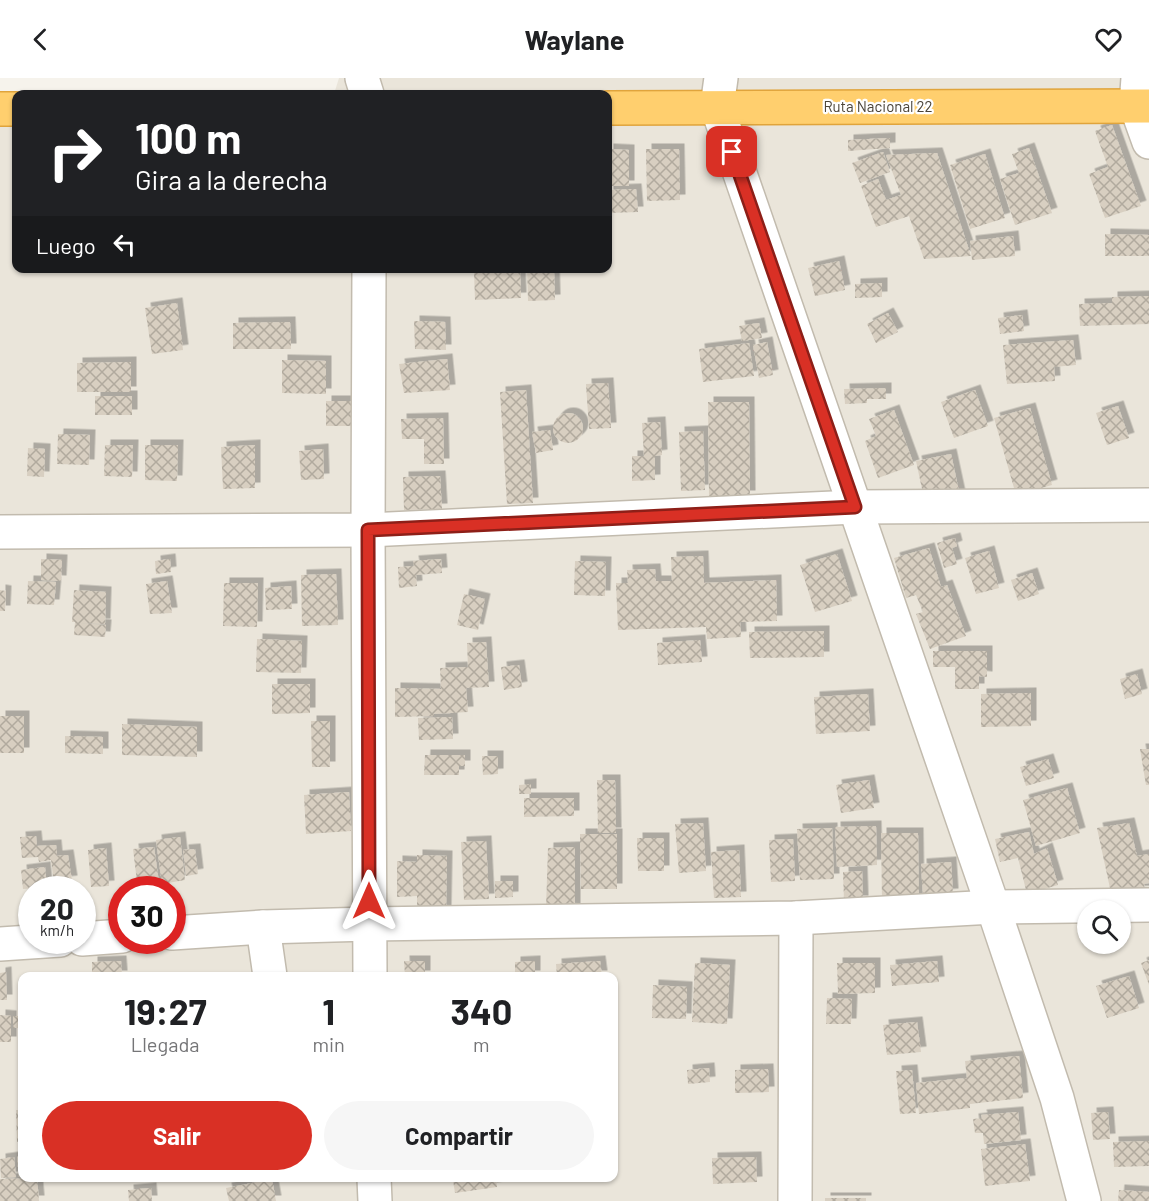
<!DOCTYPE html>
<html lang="es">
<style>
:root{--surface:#fff;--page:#f6f6f6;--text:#202124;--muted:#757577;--accent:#d93025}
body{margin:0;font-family:Barlow,sans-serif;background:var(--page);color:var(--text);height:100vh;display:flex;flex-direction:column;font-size:22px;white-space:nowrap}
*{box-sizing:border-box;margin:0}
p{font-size:20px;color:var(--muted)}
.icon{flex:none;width:33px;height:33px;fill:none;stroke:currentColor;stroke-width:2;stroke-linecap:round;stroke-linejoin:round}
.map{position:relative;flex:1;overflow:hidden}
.sheet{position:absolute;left:18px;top:894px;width:600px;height:210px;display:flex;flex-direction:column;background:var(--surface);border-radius:12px;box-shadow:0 2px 4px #0004}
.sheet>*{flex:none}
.guide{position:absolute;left:12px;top:12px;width:600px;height:183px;border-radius:12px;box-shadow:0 2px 4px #0004;background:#202124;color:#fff;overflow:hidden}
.controls{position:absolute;left:1077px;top:822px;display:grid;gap:12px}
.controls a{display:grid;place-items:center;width:54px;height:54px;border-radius:50%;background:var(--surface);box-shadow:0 2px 4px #0004;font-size:30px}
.speed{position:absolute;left:18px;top:798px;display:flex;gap:12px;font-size:30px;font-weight:700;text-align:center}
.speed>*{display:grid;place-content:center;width:78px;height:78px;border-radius:50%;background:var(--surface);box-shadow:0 2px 4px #0004;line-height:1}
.speed small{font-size:15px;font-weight:400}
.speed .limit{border:9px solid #d22;background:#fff;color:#111}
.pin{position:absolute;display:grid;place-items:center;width:51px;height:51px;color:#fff;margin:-26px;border-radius:12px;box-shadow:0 3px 9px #0006}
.me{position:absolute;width:66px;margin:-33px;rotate:0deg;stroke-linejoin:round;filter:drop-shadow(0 0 4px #0008)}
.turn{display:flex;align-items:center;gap:21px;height:126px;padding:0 24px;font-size:27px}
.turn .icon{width:78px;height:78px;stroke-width:2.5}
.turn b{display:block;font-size:42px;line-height:51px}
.then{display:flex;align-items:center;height:57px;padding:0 24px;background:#0003;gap:12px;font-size:22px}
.eta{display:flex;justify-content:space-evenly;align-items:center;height:102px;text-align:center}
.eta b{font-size:36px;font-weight:700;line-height:42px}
.primary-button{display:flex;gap:12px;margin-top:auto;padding:12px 24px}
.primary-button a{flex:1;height:69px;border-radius:36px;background:var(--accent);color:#fff;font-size:24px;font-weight:700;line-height:69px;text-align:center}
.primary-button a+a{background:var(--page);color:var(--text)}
header{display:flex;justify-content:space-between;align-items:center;height:78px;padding:0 24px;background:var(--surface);font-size:27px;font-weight:700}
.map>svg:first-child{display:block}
</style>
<header><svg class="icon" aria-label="back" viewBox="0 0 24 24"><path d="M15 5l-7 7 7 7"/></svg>Waylane<svg class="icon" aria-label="heart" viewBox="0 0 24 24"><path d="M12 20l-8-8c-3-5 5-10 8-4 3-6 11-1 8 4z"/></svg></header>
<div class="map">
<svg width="1149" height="1123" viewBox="0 0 1149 1123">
<defs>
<pattern id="building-cross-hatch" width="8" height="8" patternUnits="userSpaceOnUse" patternTransform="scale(1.5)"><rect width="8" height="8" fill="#d8cfc1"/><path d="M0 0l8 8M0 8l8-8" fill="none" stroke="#b1aa9e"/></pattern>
<filter id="shadow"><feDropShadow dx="5.5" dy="-5.5" stdDeviation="0" flood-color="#0004"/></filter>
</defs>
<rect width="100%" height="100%" fill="#f6f3ec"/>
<path fill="#eae5da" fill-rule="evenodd" d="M339,0h810v1123h-1149v-1104h16v171h592v-174h-274zM32,812h50v50h-50zM122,812h50v50h-50zM1088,832h32v34h-32zM22,898h592v202h-592z"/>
<g fill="url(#building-cross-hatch)" filter="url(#shadow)">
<path d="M1112,47l29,81 -36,12 -16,-44 19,-7 -13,-36z"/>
<path d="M890,60v10l-42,3v-11z"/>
<path d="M1029,70l23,65 -37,12 -15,-46 19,-6 -7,-19z"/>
<path d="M608,71l21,1v36h-21z"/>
<path d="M646,71h33l1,51 -33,1z"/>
<path d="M883,74l7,20 -30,11 -8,-20z"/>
<path d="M937,75l34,103 -47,3 -15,-43 -33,11 -15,-41 17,-7 8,21 15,-5 -15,-40z"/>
<path d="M985,76l20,64 -35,11 -20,-64z"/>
<path d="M636,111l2,23 -30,1v-23z"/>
<path d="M1105,156l44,1v21h-44z"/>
<path d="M1013,158l2,20 -43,4 -2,-19z"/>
<path d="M839,183l6,29 -30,6 -7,-28z"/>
<path d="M527,190h27l1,32 -27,1z"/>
<path d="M520,192l1,28 -46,2 -1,-28z"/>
<path d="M882,205v14l-27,1v-14z"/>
<path d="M1149,218v28l-69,2 -1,-22 33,-1v-6z"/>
<path d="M177,225l6,47 -31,4 -7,-46z"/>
<path d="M888,235l10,19 -22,11 -9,-19z"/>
<path d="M1022,237l2,16 -24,3 -2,-16z"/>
<path d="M414,243l31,1 1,28 -31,-1z"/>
<path d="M290,244l1,27h-58v-26z"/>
<path d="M759,245l3,15 -20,3 -3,-15z"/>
<path d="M1073,262l3,25 -22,2 1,14 -48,3 -4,-39z"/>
<path d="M767,264l6,33 -14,3 -6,-33z"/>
<path d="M749,265l5,33 -51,6 -4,-33z"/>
<path d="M447,281l3,31 -46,3 -5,-29z"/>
<path d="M282,282l44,1v33l-44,-1z"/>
<path d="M131,284v30h-54v-29z"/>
<path d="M608,305l3,45 -22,1 -3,-45z"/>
<path d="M886,310v11h-19v4l-22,1 -1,-15z"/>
<path d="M526,312l7,113 -26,1 -7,-112z"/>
<path d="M975,312l13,36 -34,12 -13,-36z"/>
<rect x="95" y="318" width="37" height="19"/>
<path d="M326,323h32l1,25h-33z"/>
<path d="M708,324h41l1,94h-41z"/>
<path d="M1118,328l11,32 -22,7 -11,-32z"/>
<path d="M1030,330l22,77 -36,10 -22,-77z"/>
<path d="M894,332l20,55 -36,13 -13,-37 11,-5 -7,-17z"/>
<circle cx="568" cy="350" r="15"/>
<path d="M443,340l1,46h-20v-25h-22l-1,-20z"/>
<path d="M660,344l2,33 -7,1v24l-23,1v-25h12l-2,-33z"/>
<path d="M550,352l3,20 -17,3 -4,-21z"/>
<path d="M703,353l2,59 -24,1 -2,-59z"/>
<path d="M58,356l32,1 -1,30 -32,-1z"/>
<path d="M105,367h28l-1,32 -28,-1z"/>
<path d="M145,367h33l-1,36 -32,-1z"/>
<path d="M255,367v43l-32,1 -2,-42z"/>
<path d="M28,370l17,1 -1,28 -17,-1z"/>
<path d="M323,371l1,30 -23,1 -2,-29z"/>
<path d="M951,376l9,42 -35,7 -9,-42z"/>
<path d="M440,398l2,33 -38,1 -1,-33z"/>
<path d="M955,460l2,8 -5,2 5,16 -13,4 -7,-25z"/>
<path d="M929,470l12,39 6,-2 19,51 -36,13 -14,-35 7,-2 -7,-17 -10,3 -12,-40z"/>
<path d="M989,473l10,37 -23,6 -11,-36z"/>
<path d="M837,476l15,47 -37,11 -15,-47z"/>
<path d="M703,478l1,27 72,-3 1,41 -37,1 1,15 -34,2 -1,-12 -88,3 -2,-47h12l-1,-13 28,-1 1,12h16l-1,-24z"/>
<path d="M41,481l21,1 -1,21 -20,-1z"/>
<path d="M170,481l1,13 -15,2 -1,-13z"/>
<path d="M441,481l1,14 -26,2 1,11 -18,2 -1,-21 16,-1 -1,-5z"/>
<path d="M575,483l31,1 -1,34 -31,-1z"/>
<path d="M1032,495l7,21 -21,7 -7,-21z"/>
<path d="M336,496l2,51 -36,1 -1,-51z"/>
<path d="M28,503l28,1 -2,23 -27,-1z"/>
<path d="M167,503l5,32 -22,1 -4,-30z"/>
<path d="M224,505h34l-1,44 -34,-1z"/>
<path d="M291,508l1,23 -26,1 -1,-22z"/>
<path d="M0,512l6,1 -1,20h-5z"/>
<path d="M74,512l32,2 -1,32 -26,-1 27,2 -1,12 -31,-2 1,-13h-3z"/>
<path d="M464,516l21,5 -7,31 -21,-5z"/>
<path d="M824,553v26l-74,1 -1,-26z"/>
<path d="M257,561l45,2 -1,32 -45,-1z"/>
<path d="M700,562l2,22 -44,3 -1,-22z"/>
<path d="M486,564l3,45 -23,1 2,24 -34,2v2l-39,1v-29l46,1 -1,-21 28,-1 -1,-24z"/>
<path d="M933,573h54v26l-8,-1v13h-24v-22h-22z"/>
<path d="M519,587l3,22 -18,3 -3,-23z"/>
<path d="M1137,596l5,20 -17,5 -5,-20z"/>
<path d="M272,606h38v29l-38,1z"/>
<path d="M1031,615v33l-50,1v-33z"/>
<path d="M868,616l2,37 -54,3 -2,-37z"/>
<rect x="0" y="638" width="24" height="37"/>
<path d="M452,639l1,22 -34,1 -1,-22z"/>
<path d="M311,643h19v46h-18z"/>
<path d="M122,646l75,3v30l-75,-2z"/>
<path d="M65,658l38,1v17l-38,-1z"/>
<path d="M1140,671h9v36h-3z"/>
<path d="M425,677h40v11h-6v9h-35z"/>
<path d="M482,678h16v18l-15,1z"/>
<path d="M1048,681l6,19 -28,8 -6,-19z"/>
<path d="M597,702h18l1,53h-18z"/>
<path d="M869,702l5,28 -33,5 -5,-28z"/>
<path d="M531,706v10h-12v-9z"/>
<path d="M1067,710l13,45 -44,13 -13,-46z"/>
<path d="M349,714l2,39 -45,3 -2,-39z"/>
<path d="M524,720h50v18l-50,1z"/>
<path d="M703,745l3,48 -27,2 -4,-49z"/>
<path d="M1129,745l8,33 12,-2v29l-5,1 1,7 -34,2 -14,-65z"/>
<path d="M876,748l1,39 -40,2 -2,-40z"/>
<path d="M832,750l2,51 -34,1 -3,-51z"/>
<path d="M1029,754l5,22 13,-6 11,37 -31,9 -9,-36 -18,4 -5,-23z"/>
<path d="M881,755h37l1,67h-37z"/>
<path d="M580,756h37v55h-36z"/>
<path d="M36,758l1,10 19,-1 1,11 11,-1 4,26 -18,2 -3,-23 -12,2 -1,-5 -16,1 -2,-21z"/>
<path d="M180,759l5,43 -23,4 -6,-44z"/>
<path d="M637,760h27v33h-26z"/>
<path d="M793,761l2,42 -24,1 -2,-42z"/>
<path d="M486,763l3,58 -25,1 -3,-58z"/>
<path d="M154,769l6,43h-22l-5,-41z"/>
<path d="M575,769v62l-29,-1 2,-60z"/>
<path d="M106,770l3,38 -18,1 -3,-37z"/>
<path d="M195,771l3,25 -12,2 -3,-26z"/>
<path d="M739,772l2,47 -27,1 -3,-46z"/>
<path d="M417,777l30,1 -1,55 -29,-1v-14l-20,1v-36l20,1z"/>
<path d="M951,784l2,32 -30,2 -2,-32z"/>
<path d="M45,789l2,20 -24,2 -2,-19z"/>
<path d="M862,793l1,30h-19l-1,-29z"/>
<path d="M495,803h18v16l-18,1z"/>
<path d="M1149,882v25l-8,-22z"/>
<path d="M121,883l1,15h-30v-14z"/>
<path d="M404,883h21v15h-20z"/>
<path d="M535,883v15h-20v-14z"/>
<path d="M600,883l2,15h-45l-1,-12z"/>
<path d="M937,883l2,21 -47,4 -2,-21z"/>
<path d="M695,885l35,2 -3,59 -35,-2z"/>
<path d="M837,885h38v30l-37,1z"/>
<path d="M6,894l1,28h-7v-27z"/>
<path d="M1129,898l10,32 -32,10 -11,-32z"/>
<path d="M653,907l34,2 -1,32 -34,-1z"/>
<path d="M827,920l25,1 -1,25h-25z"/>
<path d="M0,937l11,1v26h-11z"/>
<rect x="13" y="938" width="9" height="12"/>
<path d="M917,944l4,30 -34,3 -4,-30z"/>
<path d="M1019,978l4,42 -53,6v4l-51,6 -3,-31 51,-5 -2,-17z"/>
<path d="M18,979h4v37h-1z"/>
<path d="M709,990l1,14 -22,2 -1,-14z"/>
<path d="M768,991l1,23 -34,1v-23z"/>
<path d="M912,992l4,43 -16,1 -4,-43z"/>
<path d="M16,1032h6v32h-5z"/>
<path d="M1018,1034l3,28 -37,4 -1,-11h-8l-2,-14 9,-1 -1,-3z"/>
<path d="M1108,1034l2,27 -17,1 -2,-27z"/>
<path d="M1149,1063v25l-35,1 -1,-25z"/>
<path d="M1025,1066l5,37 -45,5 -4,-37z"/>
<path d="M22,1078v21h-3l-2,-20z"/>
<path d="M14,1079l2,20 -15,1 -1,-19z"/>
<path d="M756,1079l1,25 -44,2 -1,-26z"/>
<path d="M37,1100l2,23h-39v-22z"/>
<path d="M470,1100h26l1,9 -42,6 -2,-13z"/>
<path d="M272,1101l4,22h-47l-3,-13z"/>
<path d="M151,1110l1,13h-23l-1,-11z"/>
<path d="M1119,1112l30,2v9h-31z"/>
<rect x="825" y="1120" width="41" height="3"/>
</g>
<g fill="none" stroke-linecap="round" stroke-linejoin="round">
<g stroke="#c2bbae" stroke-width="36">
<g id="minor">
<path d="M362,0l5,16"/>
<path d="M721,0l-4,29 276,800 64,191 27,103"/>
<path d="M1138,0l-2,28 13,36"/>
<path d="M369,190l-1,262 2,446"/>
<path d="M0,454l368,-2 487,-23 294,-2"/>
<path d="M263,849l7,49"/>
<path d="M172,855l91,-6 106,-3 427,-6 197,-11 156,-2"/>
<path d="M82,861l40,-3"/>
<path d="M0,866l60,-4"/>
<path d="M374,1100l1,23"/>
<path d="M795,1123l1,-283"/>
</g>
</g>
<g stroke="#e0a43c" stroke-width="36">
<g id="highway">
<path d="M608,30l541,-2"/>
<path d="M0,31h16"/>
</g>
</g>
<use href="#minor" stroke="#fff" stroke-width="33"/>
<use href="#highway" stroke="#ffcf6e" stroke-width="33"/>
</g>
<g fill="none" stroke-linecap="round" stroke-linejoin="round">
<g stroke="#8d1f18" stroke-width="15">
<path id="route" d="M369,823l-1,-371 487,-23 -123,-355"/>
</g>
<use href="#route" stroke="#d93025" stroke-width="10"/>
</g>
<g text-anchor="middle" stroke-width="4.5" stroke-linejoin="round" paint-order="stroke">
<g font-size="15" fill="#4b4439" stroke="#fff">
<text x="878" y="34">Ruta Nacional 22</text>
</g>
</g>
</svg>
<div class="controls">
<a><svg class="icon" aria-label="search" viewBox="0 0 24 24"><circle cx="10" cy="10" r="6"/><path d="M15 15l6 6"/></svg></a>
</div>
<div class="speed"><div>20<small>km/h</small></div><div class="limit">30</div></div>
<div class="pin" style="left:732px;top:74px;background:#d93025"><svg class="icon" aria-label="arrive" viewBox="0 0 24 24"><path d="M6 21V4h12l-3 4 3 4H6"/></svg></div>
<svg class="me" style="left:369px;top:823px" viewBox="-20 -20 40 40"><path d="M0-17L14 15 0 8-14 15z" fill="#d93025" stroke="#fff" stroke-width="4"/></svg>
<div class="guide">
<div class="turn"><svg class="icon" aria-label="right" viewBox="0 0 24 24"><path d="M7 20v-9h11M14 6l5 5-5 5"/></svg><div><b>100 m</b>Gira a la derecha</div></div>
<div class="then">Luego<svg class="icon" aria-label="left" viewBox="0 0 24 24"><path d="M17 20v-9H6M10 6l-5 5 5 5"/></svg></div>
</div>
<section class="sheet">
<div class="eta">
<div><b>19:27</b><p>Llegada</p></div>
<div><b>1</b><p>min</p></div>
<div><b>340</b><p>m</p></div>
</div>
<div class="primary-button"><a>Salir</a><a>Compartir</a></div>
</section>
</div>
